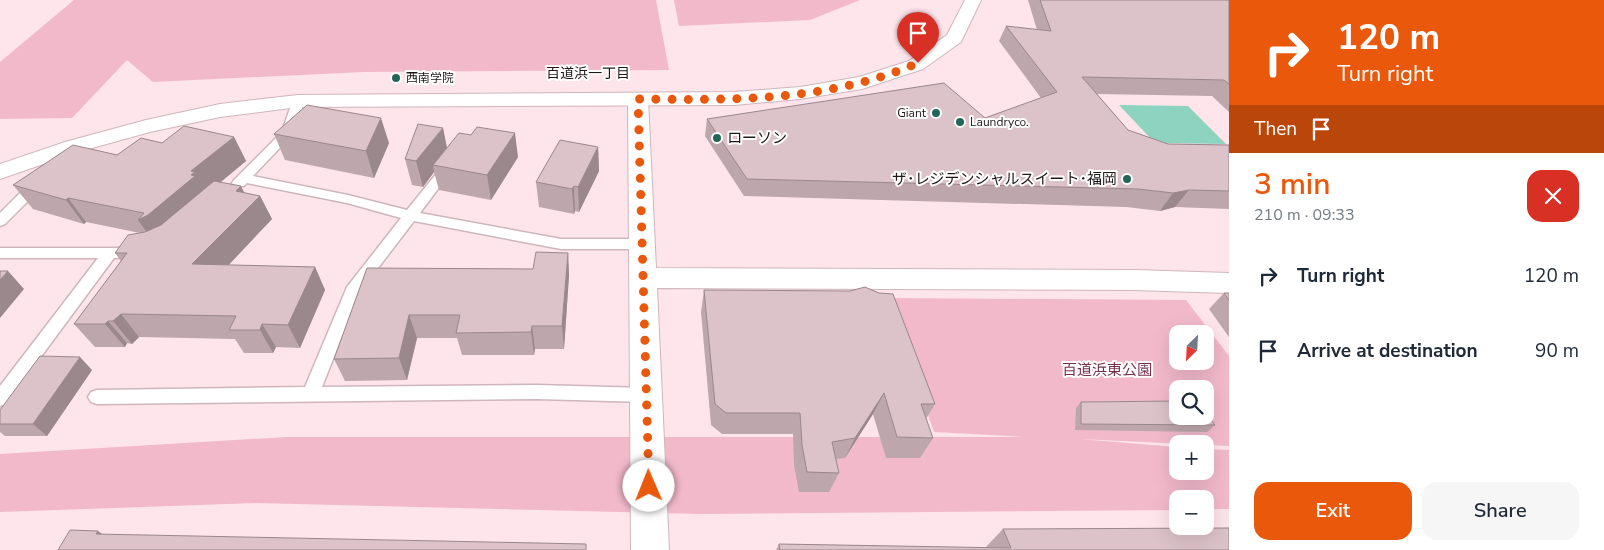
<!DOCTYPE html>
<meta charset="utf-8">
<style>
:root{--surface:#fff;--page:#f6f6f7;--text:#1f2937;--muted:#747a83;--accent:#ea580c}
body{margin:0;font-family:"Nunito Sans","Noto Sans JP",sans-serif;background:var(--page);color:var(--text);height:100vh;display:flex;flex-direction:column;font-size:19px;white-space:nowrap}
*{box-sizing:border-box;margin:0}
p{font-size:16px;color:var(--muted)}
.icon{flex:none;width:28px;height:28px;fill:none;stroke:currentColor;stroke-width:2;stroke-linecap:round;stroke-linejoin:round}
.map{position:relative;flex:1;overflow:hidden}
.sheet{display:flex;flex-direction:column;background:var(--surface);width:375px}
.sheet>*{flex:none}
.guide{background:#ea580c;color:#fff;overflow:hidden}
.needle{width:32px;rotate:204deg}
.buttons{position:absolute;left:1169px;top:325px;display:grid;gap:10px}
.buttons a{display:grid;place-items:center;width:45px;height:45px;border-radius:10px;background:var(--surface);box-shadow:0 5px 20px #0002;font-size:25px}
.pin{position:absolute;display:grid;place-items:center;width:42px;height:42px;color:#fff;margin:-51px -21px;border-radius:50% 50% 50% 0;rotate:-45deg;box-shadow:0 0 5px #0007}
.pin .icon{rotate:45deg}
.me{position:absolute;width:55px;margin:-28px;rotate:359deg;stroke-linejoin:round;filter:drop-shadow(0 0 4px #0008)}
.turn{display:flex;align-items:center;gap:18px;height:105px;padding:0 25px;font-size:22px}
.turn .icon{width:65px;height:65px;stroke-width:2.5}
.turn b{display:block;font-size:35px;line-height:42px}
.then{display:flex;align-items:center;height:48px;padding:0 25px;background:#0003;gap:10px;font-size:19px}
.round{display:grid;place-items:center;flex:none;width:52px;height:52px;border-radius:15px;background:var(--page)}
.overview{display:flex;align-items:center;justify-content:space-between;height:85px;padding:0 25px}
h1{font-size:30px;font-weight:600;line-height:38px;color:var(--accent)}
.button{display:flex;gap:10px;margin-top:auto;padding:10px 25px}
.button a{flex:1;height:58px;border-radius:15px;background:var(--accent);color:#fff;font-size:20px;font-weight:600;line-height:58px;text-align:center}
.button a+a{background:var(--page);color:var(--text)}
ul{padding:0;list-style:none}
li{display:flex;align-items:center;gap:15px;height:75px;padding:0 25px}
li div{flex:1}
li b{display:block;font-size:19px}
li em{font-style:normal}
main{display:flex;flex:1;min-height:0}
.map>svg:first-child{display:block}
</style>
<main>
<div class="map">
<svg width="1229" height="550" viewBox="0 0 1229 550">
<rect width="100%" height="100%" fill="#fee4eb"/>
<g fill="#f2b9cb" fill-rule="evenodd">
<path d="M74,0h582l13,70 -305,2 -211,10 -26,-22 -55,58 -72,1v-57z"/>
<path d="M674,0h186l-50,20 -131,6z"/>
<path d="M887,298l299,2 43,56v90l-150,-7 98,8 1,24h27v-22l24,1v59h-24v-10h-27l-1,11 -477,4 -444,-11 -256,9v-58l287,-17h738l-91,-5zM1178,334h27v27h-27zM1178,389h27v27h-27z"/>
</g>
<path fill="#8ed3c0" d="M1119,105l69,1 38,38 -71,-1z"/>
<g fill="none" stroke-linecap="round" stroke-linejoin="round">
<g stroke="#cfb6bd" stroke-width="3">
<g id="lane">
<path d="M298,99l6,3 -10,31 -41,43 95,19 59,15 38,-47 4,-1 6,4 -35,47 141,26h81l5,2 2,3 -2,3 -5,2h-81l-147,-28 -55,72 -37,94 215,-2 109,3 6,2 3,5 -3,5 -6,2 -109,-3 -440,5 -6,-2 -3,-5 3,-5 6,-2 208,-3 42,-100 54,-69 -54,-15 -100,-20 -3,3h-10l-2,-3 2,-3 48,-48 10,-30z"/>
<path d="M26,191l5,1 2,3 -2,3 -26,26 -5,2v-13l21,-21z"/>
<path d="M0,248h136l5,1 2,4 -2,4 -27,1 -108,146 -6,2v-20l98,-128h-98z"/>
</g>
</g>
<g stroke="#cfb6bd" stroke-width="2">
<path id="street" d="M638,93l7,2 3,4 8,169 478,2 95,3v20l-95,-3 -477,-2 12,262h-38l-3,-451 3,-4z"/>
</g>
<g stroke="#cfb6bd" stroke-width="2">
<path id="secondary" d="M965,0h16l-20,42 -38,27 -61,20 -62,10 -66,6 -436,2 -78,10 -70,15 -69,19 -81,28v-15l65,-22 81,-22 74,-16 78,-9 436,-3 66,-5 59,-10 50,-16 38,-26z"/>
</g>
<use href="#lane" fill="#fff" fill-rule="evenodd"/>
<use href="#street" fill="#fff" fill-rule="evenodd"/>
<use href="#secondary" fill="#fff" fill-rule="evenodd"/>
</g>
<g fill="#bda7ad">
<path d="M1028,0h201v112l-17,-16 -115,-2 31,36 40,14 61,1v64l-54,-2 -15,4 -34,-4 -382,-11 -39,-60 2,-17 278,-1 56,-20 -42,-57 7,-15 31,4z"/>
<path d="M443,128l4,20 71,9 -27,43 -52,-10 -5,-18 -11,15 -11,-2 -7,-26z"/>
<path d="M274,134l115,9 -15,35 -89,-18z"/>
<path d="M234,137l12,24 -25,21 23,11 16,3 12,23 -44,46 87,2 10,23 -25,58 -24,-1 -3,6h-29l-9,-14 -96,-2 -7,7 -5,-1 -2,4h-30l-21,-23 47,-63 -6,-8 25,-20 -54,-11 -2,2 -51,-15 -20,-24 149,-42z"/>
<path d="M598,147l1,24 -20,41 -4,-1 -1,3 -35,-7 -3,-25z"/>
<path d="M568,253l1,22 -5,74h-29l-1,6h-72l-5,-17h-40l-10,42 -62,1 -11,-22 33,-91 166,1z"/>
<path d="M704,290l231,114 -9,15 7,19 -13,20h-34l-13,-44 -28,44 -9,1 3,14 -10,19h-30l-5,-27 -1,-31h-71l-11,-9 -10,-113z"/>
<path d="M1224,293h5v44l-20,-28z"/>
<path d="M92,370l-45,66h-42l-5,-4v-22z"/>
<path d="M1081,402l134,23 -8,7 -132,-2 1,-22z"/>
<path d="M1003,529l226,21h-453l3,-6 206,4z"/>
</g>
<g fill="#9a888d">
<path d="M381,118l8,25 -15,35 -8,-27z"/>
<path d="M443,128l5,26 -15,11 1,7 -11,15 -7,-26z"/>
<path d="M515,133l3,24 -27,43 -4,-25z"/>
<path d="M234,137l12,24 -39,32 -52,51 -17,-24 53,-45v-4z"/>
<path d="M598,147l1,24 -20,41 -1,-25z"/>
<path d="M241,186l10,20 9,-10 12,23 -65,69 -15,-24 44,-73z"/>
<path d="M574,186l1,25 -1,3 -2,-25z"/>
<path d="M1189,190l-14,17 -15,4 13,-18z"/>
<path d="M68,198l18,24 -2,2 -18,-24z"/>
<path d="M568,253l1,22 -5,74 -2,-23z"/>
<path d="M315,267l10,23 -25,58 -12,-23z"/>
<path d="M8,271l16,18 -24,29v-38z"/>
<path d="M121,314l18,23 -7,7 -19,-23z"/>
<path d="M409,315l8,23 -10,42 -8,-22z"/>
<path d="M108,321l19,22 -2,4 -20,-23z"/>
<path d="M262,324l14,23 -3,6 -13,-23z"/>
<path d="M532,326l3,23 -1,6 -3,-23z"/>
<path d="M80,357l12,13 -45,66 -14,-12z"/>
<path d="M884,393l-11,21 -28,44 10,-20z"/>
<path d="M98,531l23,17 -25,-14z"/>
</g>
<g fill="#dcc2c9" stroke="#9a888d">
<path d="M1040,0h189v84l-5,-4 -142,-3 46,53 40,14 61,1v46l-40,-1 -16,3 -35,-4 -391,-10 -40,-60 237,-36 41,35 72,-26 -51,-66 45,5z"/>
<path d="M307,105l74,13 -15,33 -92,-17z"/>
<path d="M418,124l25,4 -27,33 -11,-2z"/>
<path d="M184,126l50,11 -43,34 4,1 -4,3 4,1 -47,39 -10,5 6,-7 -76,-15 -2,2 -53,-15 60,-40 44,10 24,-17 21,5z"/>
<path d="M477,127l38,6 -28,42 -54,-10 26,-32 12,2z"/>
<path d="M560,140l38,7 -20,40 -4,-1 -2,3 -36,-7z"/>
<path d="M214,181l27,5 -5,5 24,5 -68,68 123,3 -27,58 -26,-1 -2,6h-31l7,-14 -115,-2 -8,7h-5l-3,3h-31l53,-71h-12l13,-18 17,-3 16,-7z"/>
<path d="M536,252l32,1 -6,73h-30l-1,6 -75,1 4,-18h-51l-10,43 -65,1 33,-91 166,1z"/>
<path d="M0,271h8l-8,9z"/>
<path d="M865,287l14,6 14,1 42,110h-14l12,34 -36,-1 -13,-44 -29,45 -23,4 7,31 -32,-1 -5,-27 -2,-32h-74l-11,-9 -11,-114 146,1z"/>
<path d="M1224,293h5v7z"/>
<path d="M40,356l40,1 -47,67h-33v-14z"/>
<path d="M1178,401v15h27v-4l10,13 -134,-1v-22z"/>
<path d="M1229,528v22h-449l-1,-6 232,4 -8,-19z"/>
<path d="M70,530l28,1 -2,3 490,10v6h-528z"/>
</g>
<g fill="none" stroke-linecap="round" stroke-linejoin="round">
<path stroke="#ea580c" stroke-width="9" stroke-dasharray="0 16.2" d="M649,486l-11,-387c95,1 190,3 280,-36"/>
</g>
<g fill="#236657" stroke="#fff" stroke-width="2">
<circle cx="396" cy="78" r="5"/>
<circle cx="936" cy="113" r="5"/>
<circle cx="960" cy="122" r="5"/>
<circle cx="717" cy="138" r="5"/>
<circle cx="1127" cy="179" r="5"/>
</g>
<g text-anchor="middle" stroke-width="4" stroke-linejoin="round" paint-order="stroke">
<g font-size="12" fill="#21181a" stroke="#fff" text-anchor="start">
<text x="406" y="82">西南学院</text>
<text x="926" y="117" text-anchor="end">Giant</text>
<text x="970" y="126">Laundryco.</text>
</g>
<g font-size="14" fill="#21181a" stroke="#fff">
<text x="588" y="78">百道浜一丁目</text>
</g>
<g font-size="15" fill="#21181a" stroke="#fff" text-anchor="start">
<text x="727" y="143">ローソン</text>
<text x="1117" y="184" text-anchor="end">ザ･レジデンシャルスイート･福岡</text>
</g>
<g font-size="15" fill="#78314c" stroke="#fff">
<text x="1107" y="375">百道浜東公園</text>
</g>
</g>
</svg>
<div class="buttons">
<a><svg class="needle" viewBox="-14 -14 28 28"><path d="M0-13l5 13h-10z" fill="#e53935"/><path d="M0 13l5-13h-10z" fill="#747a83"/></svg></a>
<a><svg class="icon" aria-label="search" viewBox="0 0 24 24"><circle cx="10" cy="10" r="6"/><path d="M15 15l6 6"/></svg></a>
<a>+</a>
<a>−</a>
</div>
<div class="pin" style="left:918px;top:63px;background:#d93025"><svg class="icon" aria-label="arrive" viewBox="0 0 24 24"><path d="M6 21V4h12l-3 4 3 4H6"/></svg></div>
<svg class="me" style="left:649px;top:486px" viewBox="-20 -20 40 40"><circle r="19" fill="#fff"/><path d="M0-13L10 11 0 6-10 11z" fill="#ea580c"/></svg>
</div>
<section class="sheet">
<div class="guide">
<div class="turn"><svg class="icon" aria-label="right" viewBox="0 0 24 24"><path d="M7 20v-9h11M14 6l5 5-5 5"/></svg><div><b>120 m</b>Turn right</div></div>
<div class="then">Then<svg class="icon" aria-label="arrive" viewBox="0 0 24 24"><path d="M6 21V4h12l-3 4 3 4H6"/></svg></div>
</div>
<div class="overview"><div><h1>3 min</h1><p>210 m · 09:33</p></div><a class="round" style="background:#d93025;color:#fff"><svg class="icon" aria-label="close" viewBox="0 0 24 24"><path d="M6 6l12 12M18 6L6 18"/></svg></a></div>
<ul>
<li><svg class="icon" aria-label="right" viewBox="0 0 24 24"><path d="M7 20v-9h11M14 6l5 5-5 5"/></svg><div><b>Turn right</b></div><em>120 m</em></li>
<li><svg class="icon" aria-label="arrive" viewBox="0 0 24 24"><path d="M6 21V4h12l-3 4 3 4H6"/></svg><div><b>Arrive at destination</b></div><em>90 m</em></li>
</ul>
<div class="button"><a>Exit</a><a>Share</a></div>
</section>
</main>
